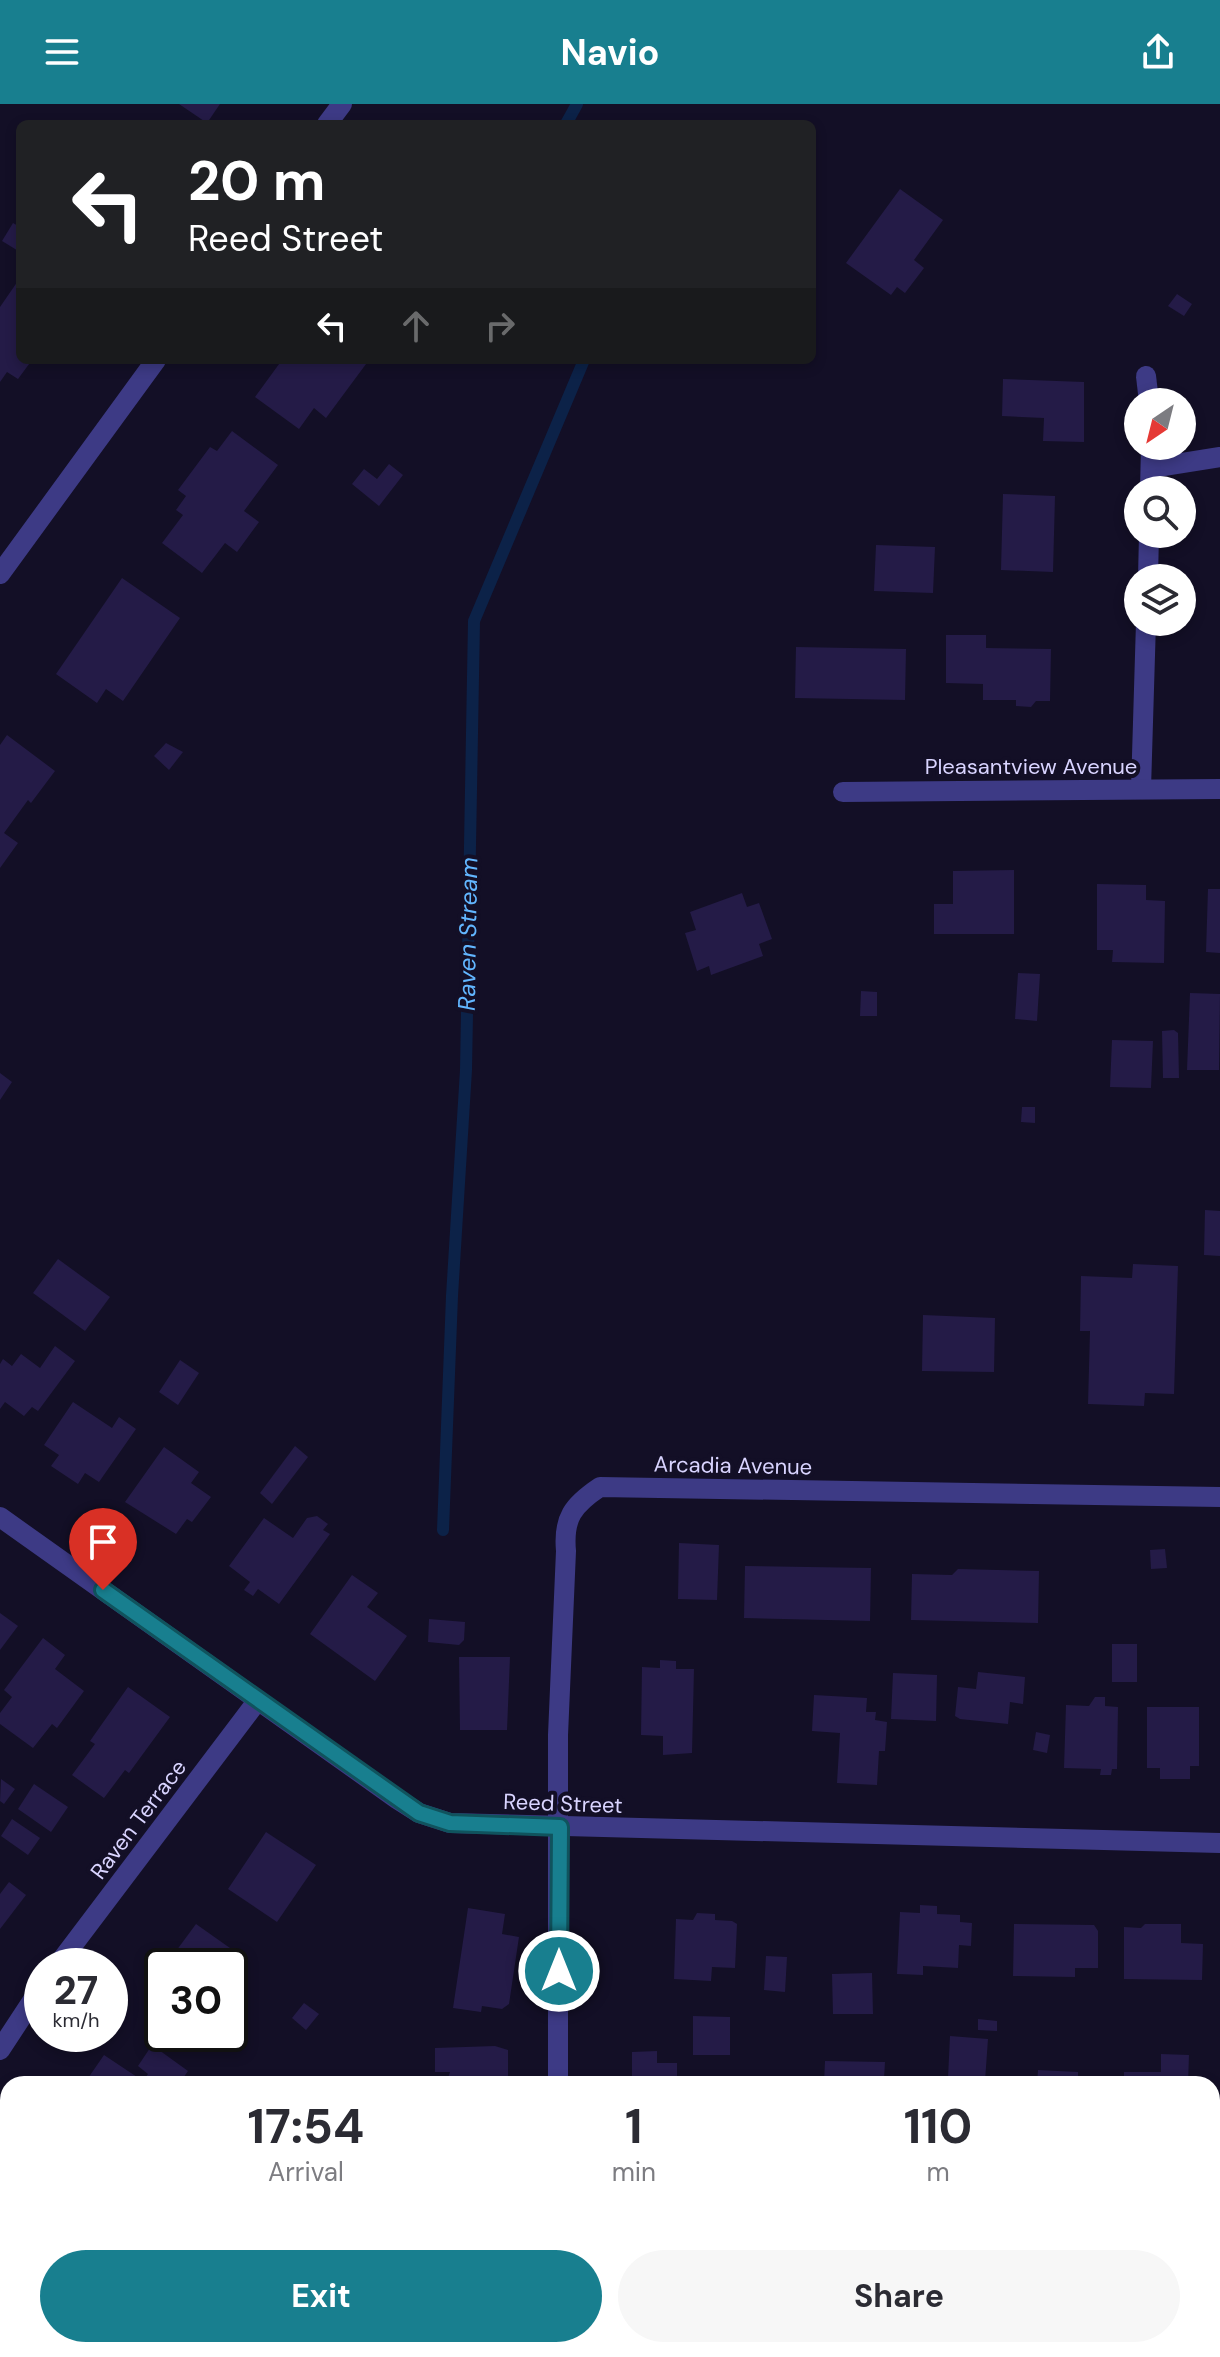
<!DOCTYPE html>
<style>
:root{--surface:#fff;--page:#f7f7f7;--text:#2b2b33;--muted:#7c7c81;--accent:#187f8f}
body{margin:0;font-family:"DM Sans",sans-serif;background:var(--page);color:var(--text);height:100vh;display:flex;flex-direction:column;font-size:30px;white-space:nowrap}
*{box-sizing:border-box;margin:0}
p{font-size:26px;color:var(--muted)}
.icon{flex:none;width:44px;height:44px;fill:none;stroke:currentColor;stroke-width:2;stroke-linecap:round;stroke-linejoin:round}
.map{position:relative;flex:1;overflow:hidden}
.drawer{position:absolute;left:0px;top:1972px;width:1220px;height:282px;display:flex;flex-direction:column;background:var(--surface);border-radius:24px 24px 0 0;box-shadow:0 4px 12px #0003}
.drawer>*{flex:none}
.banner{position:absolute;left:16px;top:16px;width:800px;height:244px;border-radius:12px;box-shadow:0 4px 12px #0003;background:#202124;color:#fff;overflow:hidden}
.needle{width:52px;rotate:215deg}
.buttons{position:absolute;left:1124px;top:284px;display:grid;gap:16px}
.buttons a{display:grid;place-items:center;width:72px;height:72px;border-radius:50%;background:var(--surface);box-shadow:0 4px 12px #0003;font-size:40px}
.speed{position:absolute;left:24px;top:1844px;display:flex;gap:16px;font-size:40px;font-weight:700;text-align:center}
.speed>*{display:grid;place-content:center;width:104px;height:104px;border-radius:50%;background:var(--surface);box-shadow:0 4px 12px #0003;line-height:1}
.speed small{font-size:20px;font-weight:400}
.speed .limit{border:4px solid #111;border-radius:12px;background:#fff;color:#111}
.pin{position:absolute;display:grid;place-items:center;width:68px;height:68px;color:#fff;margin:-82px -34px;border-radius:50% 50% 50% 0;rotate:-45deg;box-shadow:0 0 8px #0007}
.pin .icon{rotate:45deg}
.me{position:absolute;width:88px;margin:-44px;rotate:0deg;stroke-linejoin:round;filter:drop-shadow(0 0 6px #0008)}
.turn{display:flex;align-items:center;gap:28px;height:168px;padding:0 40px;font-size:36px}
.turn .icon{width:104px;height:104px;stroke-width:2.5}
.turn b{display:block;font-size:56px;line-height:68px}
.lanes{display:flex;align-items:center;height:76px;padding:0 40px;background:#0003;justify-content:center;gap:40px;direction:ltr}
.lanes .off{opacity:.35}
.eta{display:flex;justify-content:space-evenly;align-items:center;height:136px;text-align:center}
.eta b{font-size:48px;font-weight:700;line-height:56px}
.action{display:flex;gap:16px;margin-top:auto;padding:16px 40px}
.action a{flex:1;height:92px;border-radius:48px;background:var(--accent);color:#fff;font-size:32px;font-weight:700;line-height:92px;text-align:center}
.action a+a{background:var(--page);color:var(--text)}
header{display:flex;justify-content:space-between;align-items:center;height:104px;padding:0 40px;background:var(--accent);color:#fff;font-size:36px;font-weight:700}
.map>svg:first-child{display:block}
</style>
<header><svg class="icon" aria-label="menu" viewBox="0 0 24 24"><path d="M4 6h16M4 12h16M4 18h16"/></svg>Navio<svg class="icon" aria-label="share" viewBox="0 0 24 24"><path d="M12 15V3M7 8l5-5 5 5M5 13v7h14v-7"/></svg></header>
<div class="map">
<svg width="1220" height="2253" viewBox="0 0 1220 2253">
<rect width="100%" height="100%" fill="#130f26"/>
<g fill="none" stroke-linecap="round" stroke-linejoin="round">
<g stroke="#0c2248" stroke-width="12">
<path d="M566,20l11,-20"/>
<path d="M443,1426l9,-234 14,-226 8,-449 110,-261"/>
</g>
</g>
<g fill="#241b47">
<path d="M179,0h41l-13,19z"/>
<path d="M900,85l43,31 -29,40 10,8 -19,25 -8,-6 -6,8 -45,-32z"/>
<path d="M13,119l7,4v25l-18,-11z"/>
<path d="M20,174v82h12l-14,19 -11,-7 -7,10v-75z"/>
<path d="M1177,190l15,10 -8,12 -16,-10z"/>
<path d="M282,256h87l-43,58 -12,-10 -15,21 -44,-32z"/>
<path d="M1003,275l81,3v60l-41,-1 1,-23 -42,-2z"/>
<path d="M232,327l46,34 -34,46 15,11 -22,30 -12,-9 -23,30 -40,-30 21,-28 -7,-5 10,-14 -8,-6 32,-43 7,4z"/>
<path d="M389,360l14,11 -24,31 -27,-22 12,-15 13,10z"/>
<path d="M1003,390l52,2 -2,76 -52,-2z"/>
<path d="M876,441l59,2 -2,46 -59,-2z"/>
<path d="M122,474l58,40 -57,83 -17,-12 -9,14 -41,-29z"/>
<path d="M946,531h40v13l65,1 -1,52h-14l-5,6 -15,-1v-6h-33v-16l-37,-1z"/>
<path d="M796,543l110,2 -1,51 -110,-2z"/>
<path d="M7,631l48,36 -24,32 -3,-3 -24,33 14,10 -18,25v-123z"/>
<path d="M166,639l17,9 -14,18 -15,-14z"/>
<path d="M1014,766v64h-80v-30h19v-33z"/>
<path d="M1097,780l49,1v15l19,1 -1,62 -52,-1 1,-12h-16z"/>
<path d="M1208,785h12v64l-14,-1z"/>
<path d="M742,789l5,14 12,-4 13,36 -13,5 4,12 -52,19 -2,-9 -12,5 -12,-38 11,-3 -6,-18z"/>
<path d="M1018,869l22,1 -3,47 -22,-2z"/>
<path d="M861,887l16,1v24h-17z"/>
<path d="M1190,889l30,1 -1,76h-32z"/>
<path d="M1174,926l4,3 1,45h-16l-1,-47z"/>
<path d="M1112,936l41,1 -2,47 -41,-1z"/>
<path d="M0,969l12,9 -12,18z"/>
<path d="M1022,1003h13v16l-14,-1z"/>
<path d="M1205,1106l15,1v45l-16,-1z"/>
<path d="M58,1155l52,38 -25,34 -52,-38z"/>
<path d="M1133,1160l45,2 -4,128 -29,-1 -1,13 -56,-2 2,-73h-10l1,-55 51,2z"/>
<path d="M923,1211l72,3 -1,54 -72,-1z"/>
<path d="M55,1242l20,15 -37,50 -6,-4 -8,9 -19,-14 -5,7v-45l3,-5 9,7 9,-12 19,14z"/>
<path d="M180,1256l19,13 -21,32 -19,-13z"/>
<path d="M73,1298l39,26 7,-11 17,12 -37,53 -14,-9 -7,11 -27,-18 8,-11 -15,-10z"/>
<path d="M295,1342l13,11 -36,47 -12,-11z"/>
<path d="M164,1343l35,25 -8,11 20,14 -19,25 -5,-3 -11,15 -51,-32z"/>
<path d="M317,1412l11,8 -5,6 7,4 -51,70 -21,-15 -5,7 -9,-6 6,-8 -21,-16 35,-48 29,20 14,-20z"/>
<path d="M679,1439l40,2 -2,55 -39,-1z"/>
<path d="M1165,1445l2,19 -16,1 -1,-19z"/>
<path d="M745,1462l126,2 -1,53 -126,-3z"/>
<path d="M958,1465l81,2 -1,52 -127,-3 1,-46 40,1z"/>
<path d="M352,1471l26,18 -11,14 40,29 -32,45 -65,-47z"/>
<path d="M0,1509l18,13 -18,24z"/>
<path d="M429,1515l36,3 -1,18 -5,5 -31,-3z"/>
<path d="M43,1534l22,17 -10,14 29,22 -27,37 -5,-4 -19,24 -33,-24v-11l12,-16 -8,-7z"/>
<rect x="1112" y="1540" width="25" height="38"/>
<path d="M459,1553h51l-3,73h-47z"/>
<path d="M660,1556l16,1v8h18l-2,84 -29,2v-19l-22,-1 1,-68 18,1z"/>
<path d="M978,1568l47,5 -2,27 -13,-2 -2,22 -48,-5 -5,-3 3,-29 18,2z"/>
<path d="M893,1569l44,2 -1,46 -45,-2z"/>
<path d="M128,1583l42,30 -41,56 -4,-3 -21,28 -32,-23 23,-31 -5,-3z"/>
<path d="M814,1591l53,3 -1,14h10l-1,8 12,2 -2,29h-6l-2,34 -40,-2 3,-50 -28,-2z"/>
<path d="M1095,1593h10v9l13,1 -1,62h-5l-1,6h-11l1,-6 -37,-1 2,-63 23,1z"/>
<path d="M1147,1603h52v59h-9v13h-30v-11h-13z"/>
<path d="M1036,1628l14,3 -3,18 -14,-3z"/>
<path d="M1,1675l14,10 -11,15 -4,-3z"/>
<path d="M34,1680l34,23 -17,25 -33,-23z"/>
<path d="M12,1715l28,19 -12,17 -27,-19z"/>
<path d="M266,1728l50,33 -39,57 -49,-33z"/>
<path d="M9,1778l17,13 -26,34v-35z"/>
<path d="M920,1801l17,1v8l23,1v7l12,1 -1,23 -12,-1 -1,23 -35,-2v9l-26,-1 3,-62 20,1z"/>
<path d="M468,1804l37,6 -3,20 17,3 -10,67 -7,5 -20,-3 -1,6 -28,-4z"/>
<path d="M697,1809l18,1v6l17,1 5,3 -2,44 -23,-1 -1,14 -37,-2 2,-60 17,1z"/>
<path d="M196,1820l41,29 -10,13h-62z"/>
<path d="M1014,1820l80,1 4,6v37h-23v9l-62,-1z"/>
<path d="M1145,1820h36v19l22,1 -1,36 -78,-1v-52l17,1z"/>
<path d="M766,1852l21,1 -2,35 -21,-2z"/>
<path d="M872,1869l1,41h-40l-1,-40z"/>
<path d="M304,1899l15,11 -13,16 -14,-12z"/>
<path d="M693,1912l37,1v38h-37z"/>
<path d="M978,1915l19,2v10l-19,-1z"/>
<path d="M950,1932l38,3 -3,42 -37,-3z"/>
<path d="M152,1941l36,26 -9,13h-95l20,-29 39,26 5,-7 -10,-8z"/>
<path d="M495,1942l13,4v34h-57l-3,-6 2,-6h-15v-24z"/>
<path d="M657,1947v12h20v21h-45v-32z"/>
<path d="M1161,1950l28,1 -1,29h-64v-12h37z"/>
<path d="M825,1957l60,1 -1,17h26v5h-86z"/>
<path d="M1038,1966l40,2v7h9v5h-50z"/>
<path d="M8,2152v58l-8,-4v-39z"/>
<rect x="415" y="2246" width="49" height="7"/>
<rect x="629" y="2246" width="53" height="7"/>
<rect x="1013" y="2246" width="33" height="7"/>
<path d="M1132,2246h45v7l-45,-1z"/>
</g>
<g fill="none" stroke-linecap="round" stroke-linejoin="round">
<g stroke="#3d3a85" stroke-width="20">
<path d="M327,20l15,-20"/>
<path d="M1146,272l3,26"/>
<path d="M1151,364l69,-11"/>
<path d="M1150,386l1,-44"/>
<path d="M0,470l156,-214"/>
<path d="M1148,474l1,-44"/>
<path d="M1141,685l5,-167"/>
<path d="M843,688l377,-3"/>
<path d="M0,1413l397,282 22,14 31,10 770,20"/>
<path d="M57,1862l201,-266"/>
<path d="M0,1946l42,-64"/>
<path d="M558,1980v-349l8,-184c-3,-33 7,-46 34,-64l620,10"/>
<path d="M1212,2099h8"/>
<path d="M555,2253v-7"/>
</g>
</g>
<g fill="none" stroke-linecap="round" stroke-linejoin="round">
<g stroke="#10535d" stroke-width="20">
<path id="route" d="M103,1486l316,223 31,10 110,4 -1,144"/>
</g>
<use href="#route" stroke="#187f8f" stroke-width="14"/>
</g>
<g text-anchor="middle" stroke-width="8" stroke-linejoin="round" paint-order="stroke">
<g font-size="22" fill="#d9d4ff" stroke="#130f26">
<text x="1031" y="670">Pleasantview Avenue</text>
<text transform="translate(733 1361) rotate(1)" y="8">Arcadia Avenue</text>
<text transform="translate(563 1699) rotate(2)" y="8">Reed Street</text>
<text transform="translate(138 1715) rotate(-53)" y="8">Raven Terrace</text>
</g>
<g font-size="24" font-style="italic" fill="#62b6ff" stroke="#130f26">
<text transform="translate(468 830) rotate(-89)" y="8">Raven Stream</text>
</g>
</g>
</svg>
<div class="buttons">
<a><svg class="needle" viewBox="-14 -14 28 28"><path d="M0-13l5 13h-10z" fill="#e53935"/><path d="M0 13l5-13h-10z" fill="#7c7c81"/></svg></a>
<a><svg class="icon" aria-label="search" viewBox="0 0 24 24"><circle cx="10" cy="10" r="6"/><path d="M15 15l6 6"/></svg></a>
<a><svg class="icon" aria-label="layers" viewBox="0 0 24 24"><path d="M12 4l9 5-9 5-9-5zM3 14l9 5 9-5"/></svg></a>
</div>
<div class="speed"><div>27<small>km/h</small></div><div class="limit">30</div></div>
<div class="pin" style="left:103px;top:1486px;background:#d93025"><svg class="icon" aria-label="arrive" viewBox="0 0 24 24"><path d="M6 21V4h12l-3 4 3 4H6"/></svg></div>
<svg class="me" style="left:559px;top:1867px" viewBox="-20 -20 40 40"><circle r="17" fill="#187f8f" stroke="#fff" stroke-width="3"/><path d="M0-11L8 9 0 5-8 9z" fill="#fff"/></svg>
<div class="banner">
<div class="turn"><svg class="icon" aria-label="left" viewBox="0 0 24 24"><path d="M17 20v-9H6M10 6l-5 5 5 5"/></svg><div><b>20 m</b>Reed Street</div></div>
<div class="lanes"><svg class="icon" aria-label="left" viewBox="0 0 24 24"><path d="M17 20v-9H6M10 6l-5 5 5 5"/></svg><svg class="icon off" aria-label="ahead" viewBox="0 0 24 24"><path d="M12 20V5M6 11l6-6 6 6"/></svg><svg class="icon off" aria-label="right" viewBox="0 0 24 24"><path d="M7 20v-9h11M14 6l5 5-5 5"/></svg></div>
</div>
<section class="drawer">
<div class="eta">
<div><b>17:54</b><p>Arrival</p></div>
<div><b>1</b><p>min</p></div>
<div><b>110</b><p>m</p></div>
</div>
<div class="action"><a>Exit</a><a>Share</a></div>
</section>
</div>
